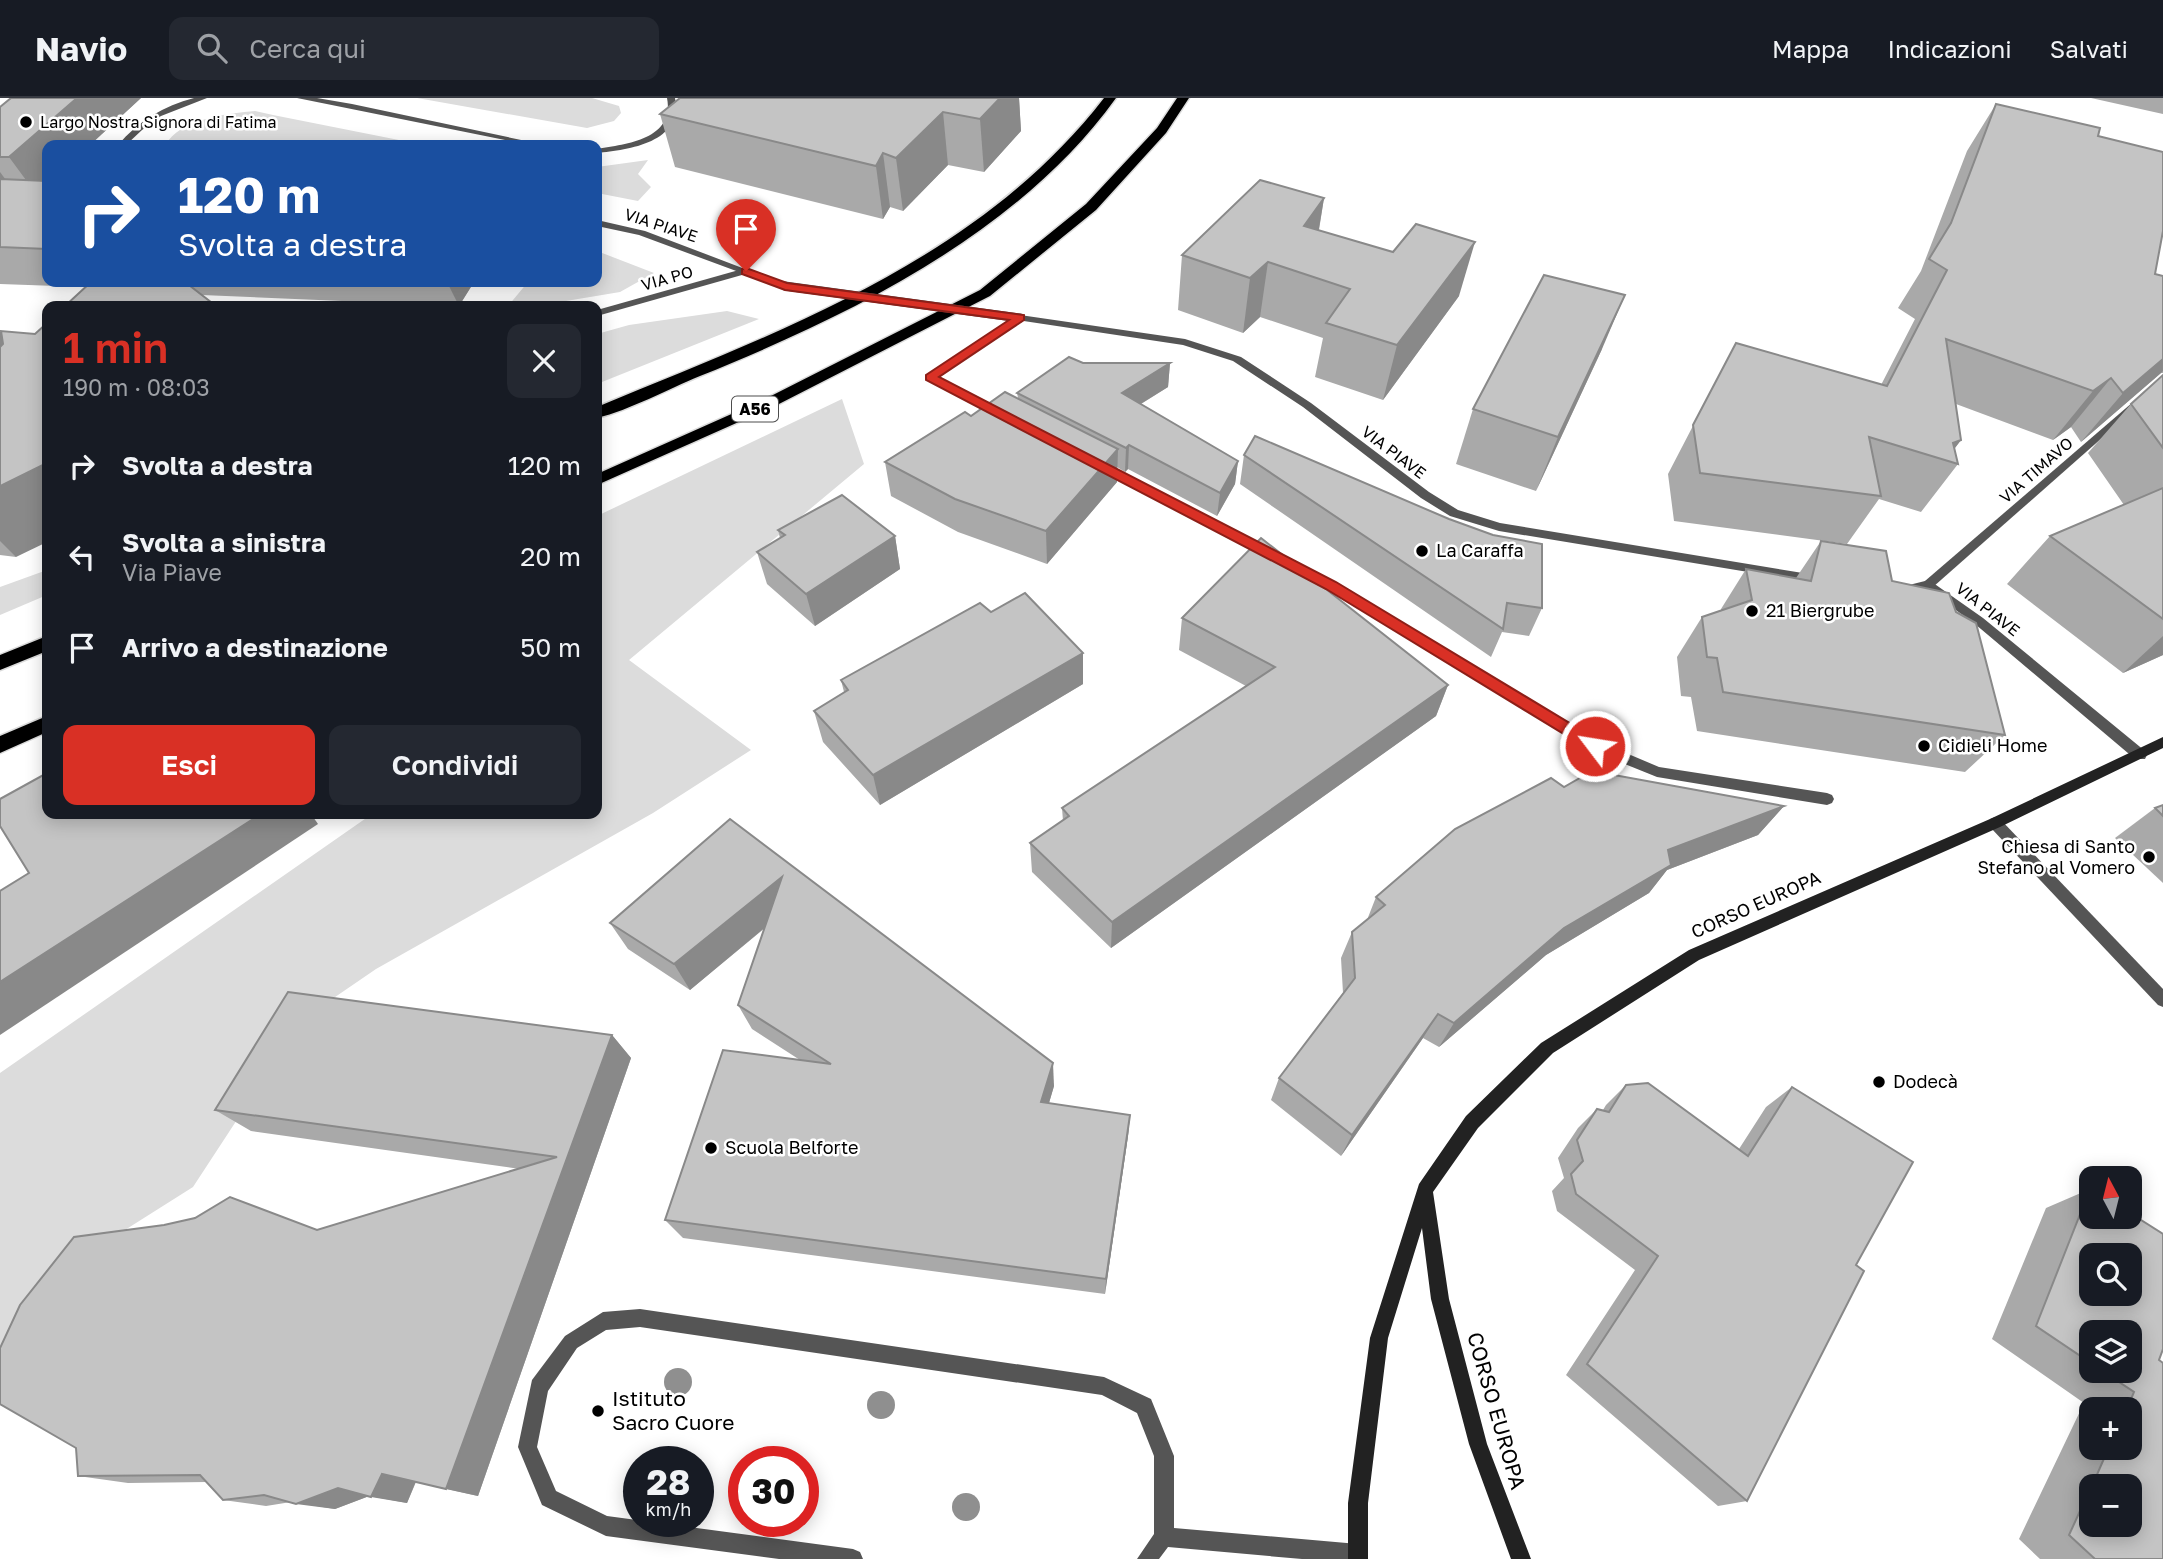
<!DOCTYPE html>
<html lang="it">
<meta charset="utf-8">
<style>
:root{--surface:#171b24;--page:#242831;--text:#f1f3f6;--muted:#9ea1a6;--line:#363941;--accent:#d93025}
body{margin:0;font-family:"Golos Text",sans-serif;background:var(--page);color:var(--text);height:100vh;display:flex;flex-direction:column;font-size:26px;white-space:nowrap}
*{box-sizing:border-box;margin:0}
p{font-size:23px;color:var(--muted)}
.icon{flex:none;width:38px;height:38px;fill:none;stroke:currentColor;stroke-width:2;stroke-linecap:round;stroke-linejoin:round}
.map{position:relative;flex:1;overflow:hidden}
.sheet{position:absolute;left:42px;top:203px;width:560px;height:518px;display:flex;flex-direction:column;background:var(--surface);border-radius:14px;box-shadow:0 4px 18px #0003}
.sheet>*{flex:none}
.top-card{position:absolute;left:42px;top:42px;width:560px;height:147px;border-radius:14px;box-shadow:0 4px 18px #0003;background:#1a4fa0;color:#fff;overflow:hidden}
.needle{width:46px;rotate:353deg}
.tools{position:absolute;left:2079px;top:1068px;display:grid;gap:14px}
.tools a{display:grid;place-items:center;width:63px;height:63px;border-radius:14px;background:var(--surface);box-shadow:0 4px 18px #0003;font-size:35px}
.speed{position:absolute;left:623px;top:1348px;display:flex;gap:14px;font-size:35px;font-weight:700;text-align:center}
.speed>*{display:grid;place-content:center;width:91px;height:91px;border-radius:50%;background:var(--surface);box-shadow:0 4px 18px #0003;line-height:1}
.speed small{font-size:18px;font-weight:400}
.speed .limit{border:10px solid #d22;background:#fff;color:#111}
.pin{position:absolute;display:grid;place-items:center;width:60px;height:60px;color:#fff;margin:-72px -30px;border-radius:50% 50% 50% 0;rotate:-45deg;box-shadow:0 0 7px #0007}
.pin .icon{rotate:45deg}
.me{position:absolute;width:77px;margin:-38px;rotate:301deg;stroke-linejoin:round;filter:drop-shadow(0 0 5px #0008)}
.turn{display:flex;align-items:center;gap:24px;height:147px;padding:0 21px;font-size:32px}
.turn .icon{width:91px;height:91px;stroke-width:2.5}
.turn b{display:block;font-size:49px;line-height:60px}
.round{display:grid;place-items:center;flex:none;width:74px;height:74px;border-radius:14px;background:var(--page)}
.summary{display:flex;align-items:center;justify-content:space-between;height:119px;padding:0 21px}
h1{font-size:42px;font-weight:600;line-height:52px;color:var(--accent)}
.cta{display:flex;gap:14px;margin-top:auto;padding:14px 21px}
.cta a{flex:1;height:80px;border-radius:14px;background:var(--accent);color:#fff;font-size:28px;font-weight:600;line-height:80px;text-align:center}
.cta a+a{background:var(--page);color:var(--text)}
ul{padding:0;list-style:none}
li{display:flex;align-items:center;gap:21px;height:91px;padding:0 21px}
li div{flex:1}
li b{display:block;font-size:26px}
li em{font-style:normal}
header{display:flex;align-items:center;gap:42px;box-sizing:border-box;height:98px;padding:0 35px;background:var(--surface);border-bottom:2px solid var(--line)}
header strong{font-size:33px}
nav{display:flex;gap:38px;margin-inline-start:auto;font-size:24px}
.search{width:490px;height:63px;background:var(--page);display:flex;align-items:center;gap:18px;box-sizing:border-box;padding:0 24px;border-radius:14px;color:var(--muted);font-size:26px}
.map>svg:first-child{display:block}
</style>
<header>
<strong>Navio</strong>
<div class="search"><svg class="icon" aria-label="search" viewBox="0 0 24 24"><circle cx="10" cy="10" r="6"/><path d="M15 15l6 6"/></svg>Cerca qui</div>
<nav><a>Mappa</a><a>Indicazioni</a><a>Salvati</a></nav>
</header>
<div class="map">
<svg width="2163" height="1461" viewBox="0 0 2163 1461">
<rect width="100%" height="100%" fill="#fff"/>
<g fill="#dcdcdc">
<path d="M417,0h175l27,8 2,7 -7,8 -27,7z"/>
<path d="M255,13l18,4 151,30h-258c12,-26 64,-32 89,-34z"/>
<path d="M648,62l-10,14 13,13 -13,14 -41,-8v-26z"/>
<path d="M597,153l57,22 -34,19 -84,14h-28l20,-24h69z"/>
<path d="M727,213l32,8 -162,65v-50l32,-9z"/>
<path d="M842,301l22,65 -235,196 122,90 -98,63 -277,156 -73,50 -110,168 -95,60 -98,114v-288l372,-259h225v-298z"/>
<path d="M47,472v25l-47,20v-28z"/>
</g>
<g fill="none" stroke-linecap="round" stroke-linejoin="round">
<g stroke="#dbdbdb" stroke-width="3">
<g id="motorway">
<path d="M1104,0h12c-97,135 -265,217 -416,278 -32,13 -70,34 -103,42v-11c183,-76 381,-146 507,-309z"/>
<path d="M1177,0h12l-23,35 -70,77 -106,86 -213,109 -180,80v-11l168,-75 215,-109 106,-86 71,-76z"/>
<path d="M47,538v15l-47,19v-15z"/>
<path d="M47,618v16l-47,21v-17z"/>
</g>
</g>
<path fill="#555" fill-rule="evenodd" d="M640,1211l464,68 47,22 23,57v72l184,16 7,3 3,7 -2,5h-64l-134,-12 -9,12h-22l17,-25v-78l-17,-43 -35,-18 -462,-68 -34,3 -29,18 -29,43 -11,56 19,44 51,25 246,33 7,3 3,7h-84l-173,-23 -64,-31 -24,-58 14,-67 33,-44 38,-24z"/>
<g fill="#555" fill-rule="evenodd">
<path d="M746,170l5,3 -2,2 -152,43v-6z"/>
<path d="M1017,218l8,2 -88,60 67,34v4h-8l-70,-36v-4z"/>
<path d="M2133,304l5,3 -1,2 -204,180h-8l-2,-3 2,-3z"/>
<path d="M1102,365l172,88 2,3 -6,4 -4,-1 -168,-87v-6z"/>
<path d="M1288,461l47,23 265,160 59,25 168,26 5,2 2,4 -2,4 -5,2 -170,-28 -67,-27 -263,-162 -43,-22v-6z"/>
<path d="M1995,719l5,2 163,170v18l-5,-2 -168,-178 -2,-4 2,-4z"/>
</g>
<g fill="#555" fill-rule="evenodd">
<path d="M194,0h13l-46,18 -19,14 -16,15h-8c20,-24 46,-39 76,-47z"/>
<path d="M297,0h20l35,6 193,41h-15z"/>
<path d="M667,0h8c9,44 -46,52 -78,55v-4c30,-5 78,-10 70,-51z"/>
<path d="M597,122l48,11 145,55 -8,2 -143,-53 -42,-9z"/>
<path d="M1020,217l165,24 56,18 70,46 118,89 29,18 42,13 315,52 6,4 -6,4 -316,-52 -49,-15 -29,-18 -118,-91 -70,-46 -50,-16 -166,-25 -2,-2z"/>
<path d="M1929,482l54,38 162,133 2,4 -2,4h-10l-160,-135 -48,-35 -26,6 -6,-4 2,-3z"/>
</g>
<path fill="#222" fill-rule="evenodd" d="M2163,639v11l-163,79 -301,133 -146,93 -75,75 -45,64 16,107 38,145 44,115h-20l-42,-115 -38,-145 -9,-71 -34,110 -20,165v56h-20v-56l22,-165 49,-154 47,-68 75,-73 148,-93 301,-131z"/>
<use href="#motorway" fill="#000" fill-rule="evenodd"/>
<path stroke="#555" stroke-width="9" d="M785,188l235,32"/>
</g>
<g fill="#8f8f8f">
<circle cx="678" cy="1284" r="14"/>
<circle cx="881" cy="1307" r="14"/>
<circle cx="966" cy="1409" r="14"/>
</g>
<g fill="#a9a9a9" fill-rule="evenodd">
<path d="M141,0l-51,47h-43v137h427l-15,24 -257,-11 -117,-8 -85,-3v-177z"/>
<path d="M680,0h339l2,33 -37,41 -36,-7 -45,46 -13,-4 -7,12 -208,-52 -15,-53z"/>
<path d="M2091,0h72v16z"/>
<path d="M1996,6l102,32 57,138 8,2v97h-2l-80,69 -10,-15 -18,13 -97,-36 5,36 -7,9 4,15 -37,48 -42,-13 -32,45 -173,-23 -6,-47 68,-131 145,42 34,-66 -17,-11 23,-37 46,-120z"/>
<path d="M1324,100l-5,32 140,66 -76,104 -68,-23 8,-39 -63,-21 -17,16 -65,-23 4,-55z"/>
<path d="M0,233l16,226 -16,-2z"/>
<path d="M1602,251l-66,142 -80,-27 17,-55z"/>
<path d="M1083,265h87l-2,24 -27,17 97,57 -3,23 -18,32 -89,-47 -3,3 -8,-5v15l-70,82 -89,-32 -67,-36 -6,-34 86,-46 47,-18 -1,-5z"/>
<path d="M2163,277v280l-40,18 -116,-89 43,-48 74,-31 -36,-52 43,-49z"/>
<path d="M1244,357l298,153 -13,28 -27,-4 -11,25 -251,-173z"/>
<path d="M778,432l117,6 5,33 -85,57 -48,-42 -10,-32 23,-14z"/>
<path d="M1821,443l71,40 113,154 -40,37 -268,-41 -6,-34 -10,-1 -4,-39 25,-40 19,-7v-1l25,-40 50,9z"/>
<path d="M1182,520l266,67 -12,31 -325,232 -79,-76 -2,-29 33,-22 -1,-13 184,-122 -67,-36z"/>
<path d="M841,582l242,4 -203,121 -57,-63 -9,-31 30,-19z"/>
<path d="M1564,689l220,19 -26,29 -91,35 -18,23 -103,62 -107,92 -16,-9 -82,118 -70,-56 8,-22 64,-85 -2,-35 11,-26 15,-12 9,-23z"/>
<path d="M2163,707v78l-48,-45 40,-30z"/>
<path d="M730,721l324,267 -5,17 81,12 -2,21 -23,158 -422,-56 -18,-18 135,-160 -48,-31 -14,-24 27,-77 -75,62 -62,-41 -18,-26z"/>
<path d="M612,937l19,23 -153,438 -62,-14 -9,21 -38,-7 -34,13 -44,-7 -25,4 -43,-6 -16,-18 -79,1 -50,-7 239,-246 203,-61 -269,-38 -36,-21z"/>
<path d="M1626,987l113,64 27,-42 26,-20 64,178 -109,236 -29,5 -152,-131 69,-105 -78,-59 -5,-20 12,-13 -6,-20 20,-30 19,-19 6,1 3,-5z"/>
<path d="M2090,1091l69,171 4,199h-123l-21,-20 65,-136 -92,-64 54,-131zM2091,1234l39,38h-39zM2091,1311h39v38h-39z"/>
</g>
<g fill="#898989">
<path d="M77,0h64l-51,47h-43v40l-10,10 -28,-38z"/>
<path d="M1000,0h19l2,33 -37,41 -4,-53z"/>
<path d="M943,14l5,53 -45,46 -7,-53z"/>
<path d="M883,55l7,54 -7,12 -7,-53z"/>
<path d="M0,74l25,34 -25,-8z"/>
<path d="M1324,100l-9,54 -11,-26z"/>
<path d="M1475,144l-16,54 -76,104 14,-55z"/>
<path d="M1268,164l-8,55 -17,16 7,-55z"/>
<path d="M447,184h27l-15,24z"/>
<path d="M1625,197l-23,54 -66,142 22,-54z"/>
<path d="M0,233l46,55 -46,42z"/>
<path d="M2163,261v12l-2,2 -80,69 42,-49z"/>
<path d="M1170,265l-2,24 -47,29 1,-23z"/>
<path d="M2111,280l-40,49 -18,13 40,-49z"/>
<path d="M1961,342l-15,20 7,-17z"/>
<path d="M1129,347l-1,24 -3,3 1,-24z"/>
<path d="M1118,351l-1,33 -70,82 -1,-33z"/>
<path d="M1238,363l-3,23 -18,32 3,-23z"/>
<path d="M47,365v79l-31,15 -16,-16v-55z"/>
<path d="M895,438l5,33 -85,57 -9,-32z"/>
<path d="M2163,538v19l-40,18z"/>
<path d="M1083,555v31l-203,121 -7,-30z"/>
<path d="M1448,587l-12,31 -325,232 1,-26z"/>
<path d="M1784,708l-26,29 -91,35 -18,23 -103,62 -107,92 15,-24 110,-95 104,-78z"/>
<path d="M261,716h50l7,10 -318,211v-53z"/>
<path d="M782,779l11,27 -103,86 -16,-26z"/>
<path d="M1438,916l-15,24 -82,118 11,-21z"/>
<path d="M612,937l19,23 -153,438 -32,-7z"/>
<path d="M1053,965l1,23 -11,37 -2,-21z"/>
<path d="M1130,1017l-2,21 -23,158 1,-15z"/>
<path d="M382,1376l34,7 -9,22 -36,-6 1,-2 -37,14 -39,-5 42,-16z"/>
</g>
<g fill="#c4c4c4" stroke="#898989" stroke-width="2" fill-rule="evenodd">
<path d="M11,0h66l-68,59h-9v-50z"/>
<path d="M680,0h320l-20,21 -37,-7 -47,46 -13,-5 -7,13 -216,-52z"/>
<path d="M1996,6l104,24 -2,8 65,16v79l-8,43 8,2v83l-40,34 -12,-15 -18,13 -147,-52 15,101 -8,3 5,21 -89,-27 12,59 -181,-23 -7,-48 43,-82 151,43 60,-116 -18,-11 22,-36z"/>
<path d="M0,81l47,2v68l-47,-2z"/>
<path d="M1260,82l64,18 -20,28 89,26 23,-28 59,18 -78,103 -71,-22 24,-34 -82,-27 -18,16 -68,-23z"/>
<path d="M1544,177l81,20 -67,142 -85,-28z"/>
<path d="M91,184h94l31,24h-151z"/>
<path d="M47,225v125l-3,2 3,2v11l-47,23v-139l3,-3 -2,-13 34,3z"/>
<path d="M1069,259l14,6h87l-48,30 116,68 -18,32 -91,-48 -3,3 -109,-55z"/>
<path d="M2163,277v73l-32,-44z"/>
<path d="M1005,294l113,57 -72,82 -91,-32 -70,-37 80,-50 6,4z"/>
<path d="M1255,338l194,83 44,16 49,9v64l-35,-5 -4,26 -259,-174z"/>
<path d="M2163,390v131l-113,-83z"/>
<path d="M842,397l53,41 -89,58 -49,-42 28,-17 -7,-5z"/>
<path d="M1261,440l187,147 -336,237 -82,-79 39,-27 -7,-8 213,-141 -93,-49z"/>
<path d="M1821,443l65,10 6,30 57,12 7,19 20,11 29,112 -282,-43 -6,-34 -10,-1 -5,-40 50,-17 -6,-31 65,12z"/>
<path d="M1025,495l58,60 -210,122 -59,-64 34,-21 -7,-10 139,-77 11,9z"/>
<path d="M1592,673l192,35 -116,44 3,15 -107,63 -110,95 -16,-9 -86,121 -73,-57 76,-100 -3,-46 33,-27 -9,-8 79,-68 96,-51 13,9z"/>
<path d="M47,675v41h214l-261,168v-91l29,-18 -29,-47v-27z"/>
<path d="M2163,707v11l-8,-8z"/>
<path d="M730,721l323,244 -12,39 89,13 -24,164 -441,-59 58,-170 108,14 -93,-59 44,-128 -108,87 -64,-41z"/>
<path d="M288,894l324,43 -166,454 -64,-15 -11,23 -33,-9 -42,16 -32,-9 -41,5 -23,-25 -122,1 -2,-28 -76,-44v-56l20,-43 54,-68 90,-12 31,-7 35,-21 87,33 240,-73 -342,-47z"/>
<path d="M1648,985l100,73 44,-69 121,75 -57,103 8,6 -117,230 -160,-137 71,-108 -82,-62 -5,-20 12,-13 -6,-21 20,-31 12,3 17,-27z"/>
<path d="M2090,1091l1,1v26h39v-3l33,21v115l-4,11 4,3v196h-68l-26,-24 22,-48v37h39v-38h-38l17,-39h21v-38h-3l7,-17 -33,-22h29v-38h-39v31l-55,-37zM2091,1157h39v38h-39z"/>
</g>
<path fill="#d93025" stroke="#8d1f18" stroke-width="2" d="M742,171h7l38,14 237,32v5l-85,57 397,205 265,160 2,4 -2,4h-11l-264,-161 -400,-209v-5l83,-55 -224,-30 -43,-16z"/>
<g fill="#000" stroke="#fff" stroke-width="2.5">
<circle cx="26" cy="24" r="7"/>
<circle cx="1422" cy="453" r="7"/>
<circle cx="1752" cy="513" r="7"/>
<circle cx="1924" cy="648" r="7"/>
<circle cx="2149" cy="759" r="7"/>
<circle cx="1879" cy="984" r="7"/>
<circle cx="711" cy="1050" r="7"/>
<circle cx="598" cy="1313" r="7"/>
</g>
<g text-anchor="middle" stroke-width="5" stroke-linejoin="round" paint-order="stroke">
<g font-size="16" fill="#000" stroke="#fff" text-anchor="start">
<text x="40" y="30">Largo Nostra Signora di Fatima</text>
</g>
<g font-size="16" fill="#000" stroke="#fff">
<text transform="translate(661 127) rotate(18)" y="6">VIA PIAVE</text>
<text transform="translate(667 180) rotate(-16)" y="6">VIA PO</text>
<text transform="translate(1394 354) rotate(37)" y="6">VIA PIAVE</text>
<text transform="translate(2036 372) rotate(-41)" y="6">VIA TIMAVO</text>
<text transform="translate(1988 511) rotate(38)" y="6">VIA PIAVE</text>
</g>
<rect fill="#fff" stroke="#4c4c4c" stroke-width="2" x="732" y="298.5" width="46" height="25" rx="5"/>
<g font-size="16" font-weight="bold" fill="#000">
<text x="755" y="317">A56</text>
</g>
<g font-size="18" fill="#000" stroke="#fff" text-anchor="start">
<text x="1436" y="459">La Caraffa</text>
<text x="1766" y="519">21 Biergrube</text>
<text x="1938" y="654">Cidieli Home</text>
<text x="2135" y="755" text-anchor="end">Chiesa di Santo<tspan x="2135" dy="21">Stefano al Vomero</tspan></text>
<text x="1893" y="990">Dodecà</text>
<text x="725" y="1056">Scuola Belforte</text>
</g>
<g font-size="18" fill="#000" stroke="#fff">
<text transform="translate(1756 807) rotate(-24)" y="6">CORSO EUROPA</text>
</g>
<g font-size="21" fill="#000" stroke="#fff" text-anchor="start">
<text x="612" y="1308">Istituto<tspan x="612" dy="24">Sacro Cuore</tspan></text>
</g>
<g font-size="21" fill="#000" stroke="#fff">
<text transform="translate(1496 1313) rotate(74)" y="7">CORSO EUROPA</text>
</g>
</g>
</svg>
<div class="tools">
<a><svg class="needle" viewBox="-14 -14 28 28"><path d="M0-13l5 13h-10z" fill="#e53935"/><path d="M0 13l5-13h-10z" fill="#9ea1a6"/></svg></a>
<a><svg class="icon" aria-label="search" viewBox="0 0 24 24"><circle cx="10" cy="10" r="6"/><path d="M15 15l6 6"/></svg></a>
<a><svg class="icon" aria-label="layers" viewBox="0 0 24 24"><path d="M12 4l9 5-9 5-9-5zM3 14l9 5 9-5"/></svg></a>
<a>+</a>
<a>−</a>
</div>
<div class="speed"><div>28<small>km/h</small></div><div class="limit">30</div></div>
<div class="pin" style="left:746px;top:173px;background:#d93025"><svg class="icon" aria-label="arrive" viewBox="0 0 24 24"><path d="M6 21V4h12l-3 4 3 4H6"/></svg></div>
<svg class="me" style="left:1595px;top:648px" viewBox="-20 -20 40 40"><circle r="17" fill="#d93025" stroke="#fff" stroke-width="3"/><path d="M0-11L8 9 0 5-8 9z" fill="#fff"/></svg>
<div class="top-card">
<div class="turn"><svg class="icon" aria-label="right" viewBox="0 0 24 24"><path d="M7 20v-9h11M14 6l5 5-5 5"/></svg><div><b>120 m</b>Svolta a destra</div></div>
</div>
<section class="sheet">
<div class="summary"><div><h1>1 min</h1><p>190 m · 08:03</p></div><a class="round"><svg class="icon" aria-label="close" viewBox="0 0 24 24"><path d="M6 6l12 12M18 6L6 18"/></svg></a></div>
<ul>
<li><svg class="icon" aria-label="right" viewBox="0 0 24 24"><path d="M7 20v-9h11M14 6l5 5-5 5"/></svg><div><b>Svolta a destra</b></div><em>120 m</em></li>
<li><svg class="icon" aria-label="left" viewBox="0 0 24 24"><path d="M17 20v-9H6M10 6l-5 5 5 5"/></svg><div><b>Svolta a sinistra</b><p>Via Piave</p></div><em>20 m</em></li>
<li><svg class="icon" aria-label="arrive" viewBox="0 0 24 24"><path d="M6 21V4h12l-3 4 3 4H6"/></svg><div><b>Arrivo a destinazione</b></div><em>50 m</em></li>
</ul>
<div class="cta"><a>Esci</a><a>Condividi</a></div>
</section>
</div>
